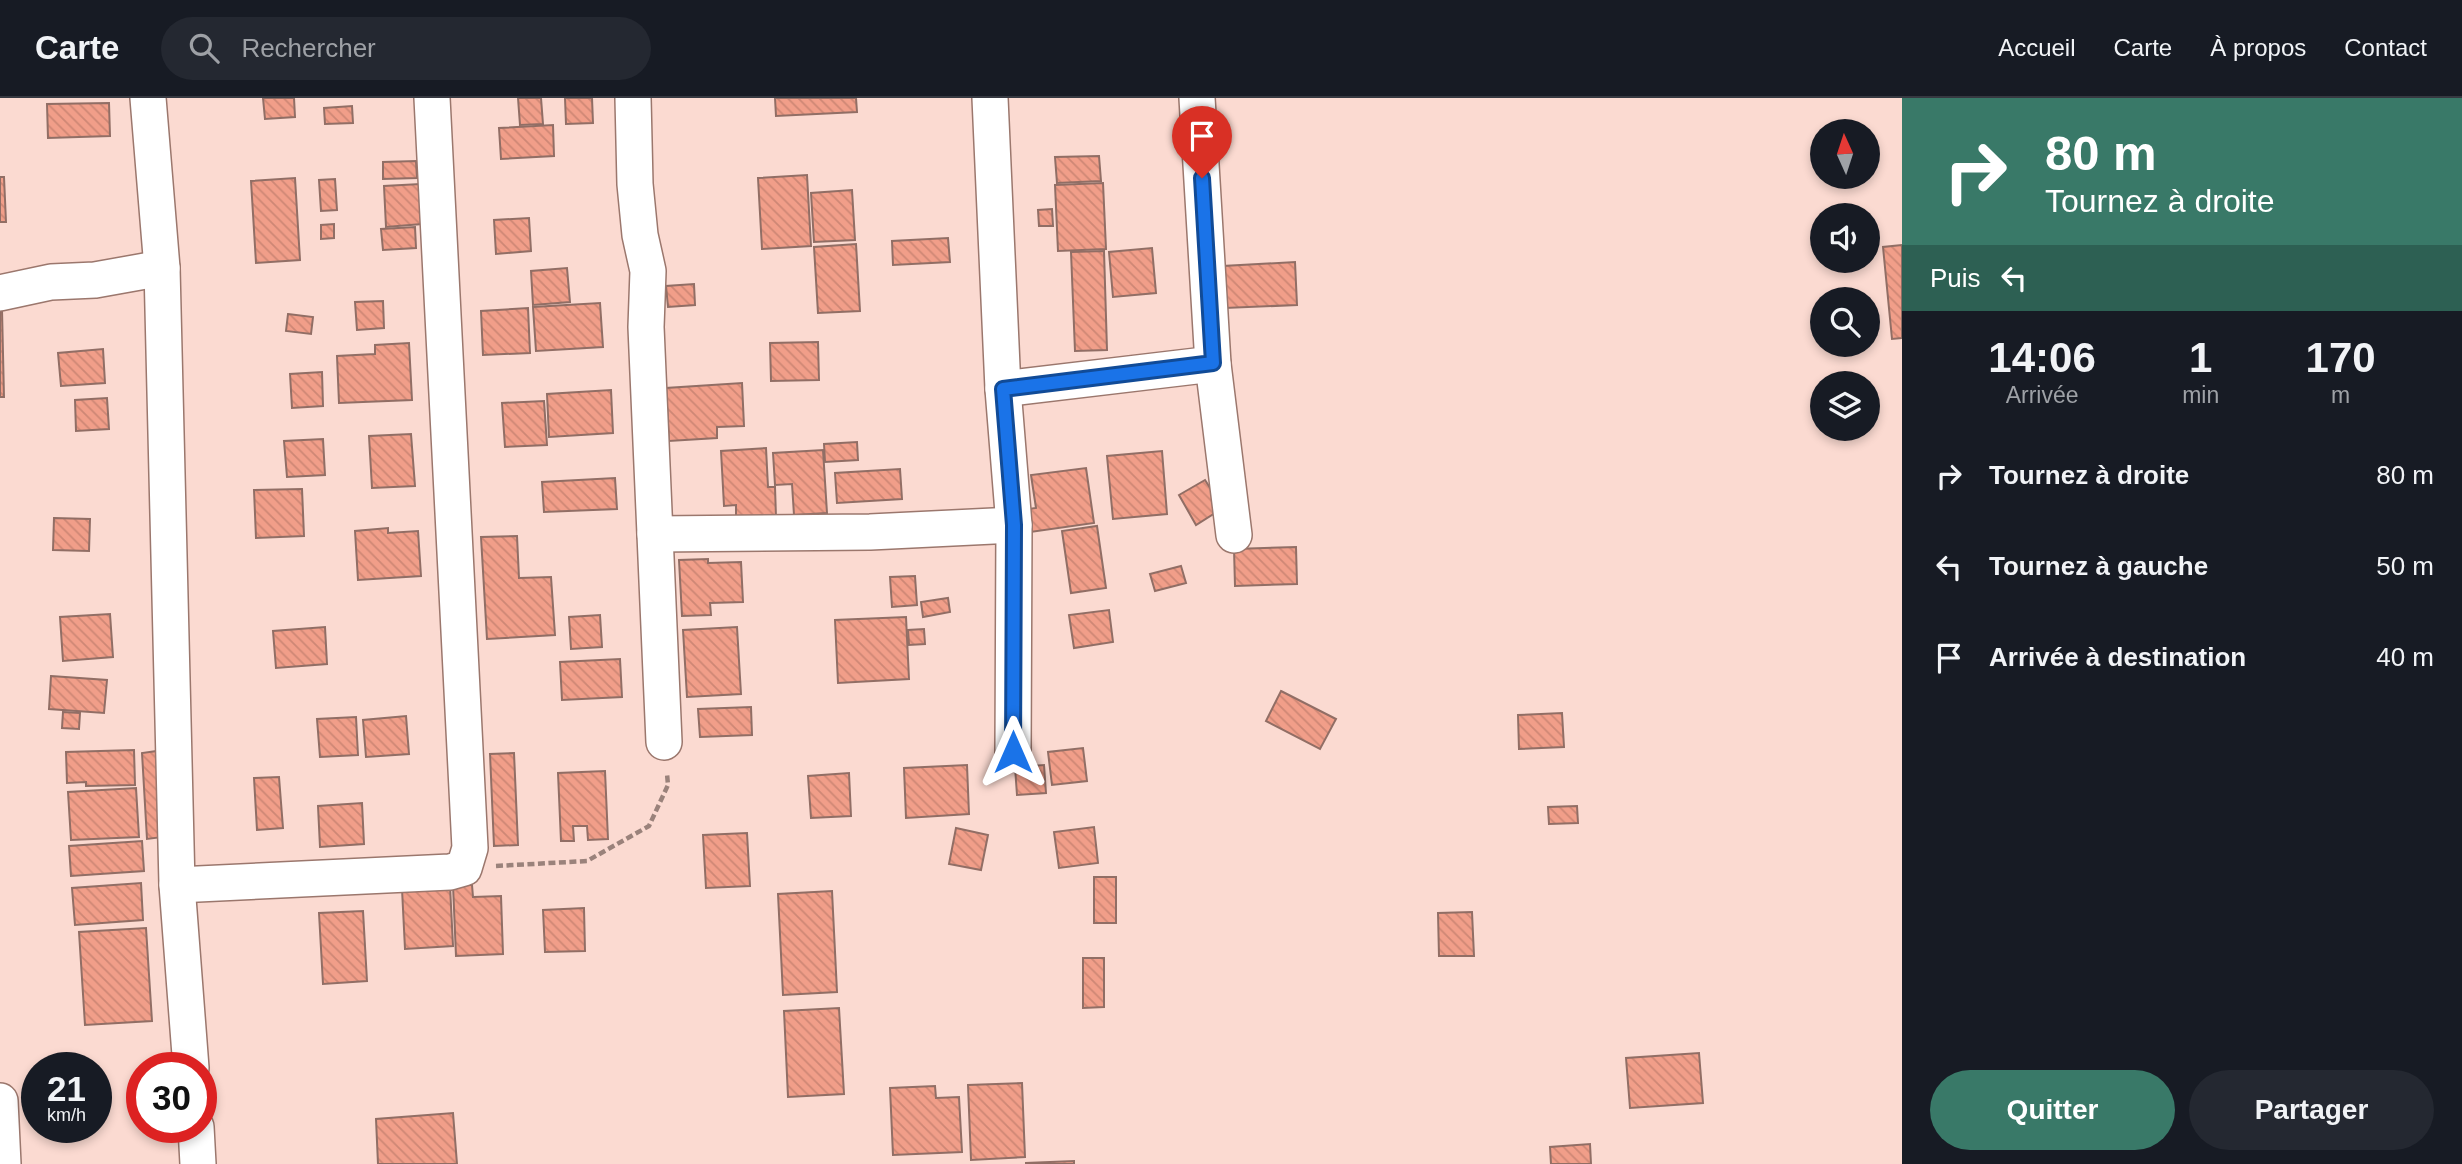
<!DOCTYPE html>
<html lang="fr">
<meta charset="utf-8">
<style>
:root{--surface:#171b24;--page:#242831;--text:#f1f3f6;--muted:#9ea1a6;--line:#363941;--accent:#397968}
body{margin:0;font-family:Arial,sans-serif;background:var(--page);color:var(--text);height:100vh;display:flex;flex-direction:column;font-size:26px;white-space:nowrap}
*{box-sizing:border-box;margin:0}
p{font-size:23px;color:var(--muted)}
.icon{flex:none;width:38px;height:38px;fill:none;stroke:currentColor;stroke-width:2;stroke-linecap:round;stroke-linejoin:round}
.map{position:relative;flex:1;overflow:hidden}
.side{display:flex;flex-direction:column;background:var(--surface);width:560px}
.side>*{flex:none}
.top-card{background:#397968;color:#fff;overflow:hidden}
.needle{width:46px;rotate:357deg}
.tools{position:absolute;left:1810px;top:21px;display:grid;gap:14px}
.tools a{display:grid;place-items:center;width:70px;height:70px;border-radius:50%;background:var(--surface);box-shadow:0 4px 10px #0003;font-size:35px}
.speed{position:absolute;left:21px;top:954px;display:flex;gap:14px;font-size:35px;font-weight:700;text-align:center}
.speed>*{display:grid;place-content:center;width:91px;height:91px;border-radius:50%;background:var(--surface);box-shadow:0 4px 10px #0003;line-height:1}
.speed small{font-size:18px;font-weight:400}
.speed .limit{border:10px solid #d22;background:#fff;color:#111}
.pin{position:absolute;display:grid;place-items:center;width:60px;height:60px;color:#fff;margin:-72px -30px;border-radius:50% 50% 50% 0;rotate:-45deg;box-shadow:0 0 7px #0007}
.pin .icon{rotate:45deg}
.me{position:absolute;width:77px;margin:-38px;rotate:0deg;stroke-linejoin:round;filter:drop-shadow(0 0 5px #0008)}
.turn{display:flex;align-items:center;gap:24px;height:147px;padding:0 28px;font-size:32px}
.turn .icon{width:91px;height:91px;stroke-width:2.5}
.turn b{display:block;font-size:49px;line-height:60px}
.then{display:flex;align-items:center;height:66px;padding:0 28px;background:#0003;gap:14px;font-size:26px}
.eta{display:flex;justify-content:space-evenly;align-items:center;height:119px;text-align:center}
.eta b{font-size:42px;font-weight:700;line-height:49px}
.action{display:flex;gap:14px;margin-top:auto;padding:14px 28px}
.action a{flex:1;height:80px;border-radius:42px;background:var(--accent);color:#fff;font-size:28px;font-weight:700;line-height:80px;text-align:center}
.action a+a{background:var(--page);color:var(--text)}
ul{padding:0;list-style:none}
li{display:flex;align-items:center;gap:21px;height:91px;padding:0 28px}
li div{flex:1}
li b{display:block;font-size:26px}
li em{font-style:normal}
header{display:flex;align-items:center;gap:42px;box-sizing:border-box;height:98px;padding:0 35px;background:var(--surface);border-bottom:2px solid var(--line)}
header strong{font-size:33px}
nav{display:flex;gap:38px;margin-inline-start:auto;font-size:24px}
.search{width:490px;height:63px;background:var(--page);display:flex;align-items:center;gap:18px;box-sizing:border-box;padding:0 24px;border-radius:38px;color:var(--muted);font-size:26px}
main{display:flex;flex:1;min-height:0}
.map>svg:first-child{display:block}
</style>
<header>
<strong>Carte</strong>
<div class="search"><svg class="icon" aria-label="search" viewBox="0 0 24 24"><circle cx="10" cy="10" r="6"/><path d="M15 15l6 6"/></svg>Rechercher</div>
<nav><a>Accueil</a><a>Carte</a><a>À propos</a><a>Contact</a></nav>
</header>
<main>
<div class="map">
<svg width="1902" height="1066" viewBox="0 0 1902 1066">
<defs>
<pattern id="building-back-hatch" width="6" height="6" patternUnits="userSpaceOnUse" patternTransform="scale(1.75)"><rect width="6" height="6" fill="#f19e89"/><path d="M-1 5l2 2M0 0l6 6M5-1l2 2" fill="none" stroke="#ce8775"/></pattern>
</defs>
<rect width="100%" height="100%" fill="#fbdad1"/>
<g fill="url(#building-back-hatch)" stroke="#916e65" stroke-width="2">
<path d="M263,0h31l1,19 -30,2z"/>
<path d="M518,0h23l2,26 -23,1z"/>
<path d="M565,0h27l1,25 -27,1z"/>
<path d="M775,0h81l1,14 -81,4z"/>
<path d="M109,5l1,33 -62,2 -1,-34z"/>
<path d="M352,8l1,17 -28,1 -1,-16z"/>
<path d="M553,27l1,31 -53,3 -2,-31z"/>
<path d="M1099,58l2,25 -44,2 -2,-26z"/>
<path d="M416,63l1,17 -34,1v-17z"/>
<path d="M807,77l4,71 -49,3 -4,-71z"/>
<path d="M0,79h4l2,45h-6z"/>
<path d="M295,80l5,82 -44,3 -5,-82z"/>
<path d="M335,81l2,31 -16,1 -2,-31z"/>
<path d="M1103,85l3,66 -48,2 -3,-66z"/>
<path d="M420,86l2,40 -36,3 -2,-41z"/>
<path d="M852,92l3,50 -41,2 -3,-49z"/>
<path d="M1052,111l1,17h-14l-1,-16z"/>
<path d="M529,120l2,33 -35,3 -2,-34z"/>
<path d="M334,126v14l-13,1v-14z"/>
<path d="M415,129l1,21 -33,2 -2,-21z"/>
<path d="M948,140l2,24 -57,3 -1,-24z"/>
<path d="M856,146l4,67 -42,2 -4,-66z"/>
<path d="M1902,147v93l-10,1 -9,-92z"/>
<path d="M1152,150l4,45 -43,4 -4,-45z"/>
<path d="M1104,153l3,99 -32,1 -4,-99z"/>
<path d="M1295,164l2,43 -72,3 -2,-42z"/>
<path d="M567,170l3,34 -37,3 -2,-34z"/>
<path d="M694,186l1,21 -27,2 -2,-21z"/>
<path d="M383,203l1,27 -27,2 -2,-28z"/>
<path d="M600,205l3,44 -67,4 -3,-44z"/>
<path d="M528,210l2,45 -47,2 -2,-44z"/>
<path d="M0,212h2l2,87h-4z"/>
<path d="M288,216l25,3 -2,17 -25,-3z"/>
<path d="M818,244l1,38 -48,1 -1,-38z"/>
<path d="M409,245l3,57 -73,3 -2,-47 38,-2v-9z"/>
<path d="M103,251l2,34 -44,3 -3,-33z"/>
<path d="M322,274l1,34 -31,2 -2,-34z"/>
<path d="M742,285l2,43 -27,1v11l-48,3 -3,-53z"/>
<path d="M611,292l2,43 -64,4 -2,-43z"/>
<path d="M107,300l2,31 -33,2 -1,-31z"/>
<path d="M544,303l3,44 -42,2 -3,-44z"/>
<path d="M411,336l4,52 -43,2 -3,-52z"/>
<path d="M323,341l2,36 -38,2 -3,-36z"/>
<path d="M857,344l1,18 -33,2 -1,-18z"/>
<path d="M766,350l2,39h7l1,30 -40,2v-14l-12,1 -3,-55z"/>
<path d="M823,352l4,63 -33,2 -2,-31 -17,1 -2,-32z"/>
<path d="M1162,353l5,63 -54,5 -6,-63z"/>
<path d="M1086,370l8,55 -78,11 -2,-23 22,-3 -5,-33z"/>
<path d="M900,371l2,30 -65,4 -2,-30z"/>
<path d="M615,380l2,31 -73,3 -2,-30z"/>
<path d="M1205,382l18,28 -27,17 -17,-30z"/>
<path d="M302,391l2,47 -48,2 -2,-48z"/>
<path d="M54,420l36,1 -1,32 -36,-1z"/>
<path d="M1097,428l9,62 -35,5 -9,-62z"/>
<path d="M388,430v5l30,-2 3,45 -63,4 -3,-49z"/>
<path d="M517,438l2,42 32,-1 4,58 -68,4 -6,-102z"/>
<path d="M1296,449l1,37 -62,2 -1,-37z"/>
<path d="M708,461v4l33,-1 2,40 -33,1 1,12 -29,1 -3,-56z"/>
<path d="M1181,468l5,17 -31,8 -5,-17z"/>
<path d="M915,478l2,29 -25,2 -2,-30z"/>
<path d="M948,500l2,14 -27,5 -2,-15z"/>
<path d="M1109,512l4,32 -39,6 -5,-33z"/>
<path d="M110,516l3,43 -50,4 -3,-44z"/>
<path d="M600,517l2,32 -31,2 -2,-32z"/>
<path d="M906,519l3,62 -71,4 -3,-63z"/>
<path d="M325,529l2,37 -51,4 -3,-37z"/>
<path d="M737,529l4,67 -54,3 -4,-67z"/>
<path d="M924,531l1,15 -16,1 -1,-15z"/>
<path d="M620,561l2,38 -60,3 -2,-38z"/>
<path d="M51,578l56,4 -3,33 -55,-4z"/>
<path d="M1281,593l55,28 -16,30 -54,-28z"/>
<path d="M751,609l1,28 -52,2 -2,-28z"/>
<path d="M63,614l17,1 -1,16 -17,-1z"/>
<path d="M1562,615l2,34 -45,2 -1,-34z"/>
<path d="M406,618l3,38 -43,3 -3,-37z"/>
<path d="M356,619l2,38 -38,2 -3,-38z"/>
<path d="M1083,650l4,33 -35,4 -4,-33z"/>
<path d="M134,652l1,35 -49,1v-4l-19,1 -1,-31z"/>
<path d="M157,653l6,86 -16,2 -5,-86z"/>
<path d="M514,655l4,92 -24,1 -4,-92z"/>
<path d="M967,667l2,49 -63,4 -2,-50z"/>
<path d="M1044,667l2,28 -29,2 -2,-28z"/>
<path d="M605,673l3,68 -20,1 -1,-14h-14l1,15h-13l-3,-68z"/>
<path d="M849,675l2,43 -40,2 -3,-42z"/>
<path d="M279,679l4,51 -26,2 -3,-52z"/>
<path d="M136,690l3,49 -68,3 -3,-48z"/>
<path d="M362,705l2,41 -44,3 -2,-41z"/>
<path d="M1577,708l1,17 -29,1 -1,-17z"/>
<path d="M1094,729l4,36 -39,5 -5,-36z"/>
<path d="M956,730l32,7 -7,35 -32,-6z"/>
<path d="M747,735l3,53 -44,2 -3,-53z"/>
<path d="M142,743l2,30 -73,5 -2,-30z"/>
<rect x="1094" y="779" width="22" height="46"/>
<path d="M141,785l2,37 -68,5 -3,-37z"/>
<path d="M453,787h19l1,12 28,-1 2,58 -47,2z"/>
<path d="M450,788l3,60 -48,3 -3,-60z"/>
<path d="M832,793l5,101 -54,3 -5,-101z"/>
<path d="M584,810l1,43 -40,1 -2,-42z"/>
<path d="M363,813l4,70 -44,3 -4,-71z"/>
<path d="M1472,814l2,44h-35l-1,-43z"/>
<path d="M146,830l6,93 -67,4 -6,-93z"/>
<path d="M1083,860h21v49l-21,1z"/>
<path d="M839,910l5,86 -56,3 -4,-86z"/>
<path d="M1699,955l4,50 -73,5 -4,-50z"/>
<path d="M1022,985l3,74 -54,3 -3,-75z"/>
<path d="M935,988l1,12 23,-1 3,55 -69,3 -3,-67z"/>
<path d="M453,1015l4,51h-79l-2,-45z"/>
<path d="M1590,1046l1,20h-40l-1,-17z"/>
<path d="M1074,1063v3h-48v-1z"/>
</g>
<g fill="none" stroke-linecap="round" stroke-linejoin="round">
<g stroke="#9b776d" stroke-width="38">
<g id="minor">
<path d="M148,0l14,170 15,617 14,183"/>
<path d="M633,0l2,86 5,51 8,36 -2,56 18,415"/>
<path d="M990,0l13,291 11,136 -1,227"/>
<path d="M1197,0l16,266 21,171"/>
<path d="M0,195l51,-11 44,-2 67,-12"/>
<path d="M1003,291l210,-25"/>
<path d="M655,436l215,-2 144,-7"/>
<path d="M177,787l273,-13 14,-4 6,-20 -38,-750"/>
<path d="M0,1003l3,63"/>
<path d="M196,1029l2,37"/>
</g>
</g>
<path stroke="#9a827b" stroke-width="4.5" stroke-dasharray="7 3.5" stroke-linecap="butt" d="M496,768l91,-5 62,-35 19,-41 -1,-11"/>
<use href="#minor" stroke="#fff" stroke-width="35"/>
</g>
<g fill="none" stroke-linecap="round" stroke-linejoin="round">
<g stroke="#114b97" stroke-width="18">
<path id="route" d="M1013,654l1,-227 -11,-136 210,-26 -11,-185"/>
</g>
<use href="#route" stroke="#1a73e8" stroke-width="12"/>
</g>
</svg>
<div class="tools">
<a><svg class="needle" viewBox="-14 -14 28 28"><path d="M0-13l5 13h-10z" fill="#e53935"/><path d="M0 13l5-13h-10z" fill="#9ea1a6"/></svg></a>
<a><svg class="icon" aria-label="sound" viewBox="0 0 24 24"><path d="M4 9h4l5-4v14l-5-4H4zM17 9q2 3 0 6"/></svg></a>
<a><svg class="icon" aria-label="search" viewBox="0 0 24 24"><circle cx="10" cy="10" r="6"/><path d="M15 15l6 6"/></svg></a>
<a><svg class="icon" aria-label="layers" viewBox="0 0 24 24"><path d="M12 4l9 5-9 5-9-5zM3 14l9 5 9-5"/></svg></a>
</div>
<div class="speed"><div>21<small>km/h</small></div><div class="limit">30</div></div>
<div class="pin" style="left:1202px;top:80px;background:#d93025"><svg class="icon" aria-label="arrive" viewBox="0 0 24 24"><path d="M6 21V4h12l-3 4 3 4H6"/></svg></div>
<svg class="me" style="left:1013px;top:654px" viewBox="-20 -20 40 40"><path d="M0-17L14 15 0 8-14 15z" fill="#1a73e8" stroke="#fff" stroke-width="4"/></svg>
</div>
<section class="side">
<div class="top-card">
<div class="turn"><svg class="icon" aria-label="right" viewBox="0 0 24 24"><path d="M7 20v-9h11M14 6l5 5-5 5"/></svg><div><b>80 m</b>Tournez à droite</div></div>
<div class="then">Puis<svg class="icon" aria-label="left" viewBox="0 0 24 24"><path d="M17 20v-9H6M10 6l-5 5 5 5"/></svg></div>
</div>
<div class="eta">
<div><b>14:06</b><p>Arrivée</p></div>
<div><b>1</b><p>min</p></div>
<div><b>170</b><p>m</p></div>
</div>
<ul>
<li><svg class="icon" aria-label="right" viewBox="0 0 24 24"><path d="M7 20v-9h11M14 6l5 5-5 5"/></svg><div><b>Tournez à droite</b></div><em>80 m</em></li>
<li><svg class="icon" aria-label="left" viewBox="0 0 24 24"><path d="M17 20v-9H6M10 6l-5 5 5 5"/></svg><div><b>Tournez à gauche</b></div><em>50 m</em></li>
<li><svg class="icon" aria-label="arrive" viewBox="0 0 24 24"><path d="M6 21V4h12l-3 4 3 4H6"/></svg><div><b>Arrivée à destination</b></div><em>40 m</em></li>
</ul>
<div class="action"><a>Quitter</a><a>Partager</a></div>
</section>
</main>
